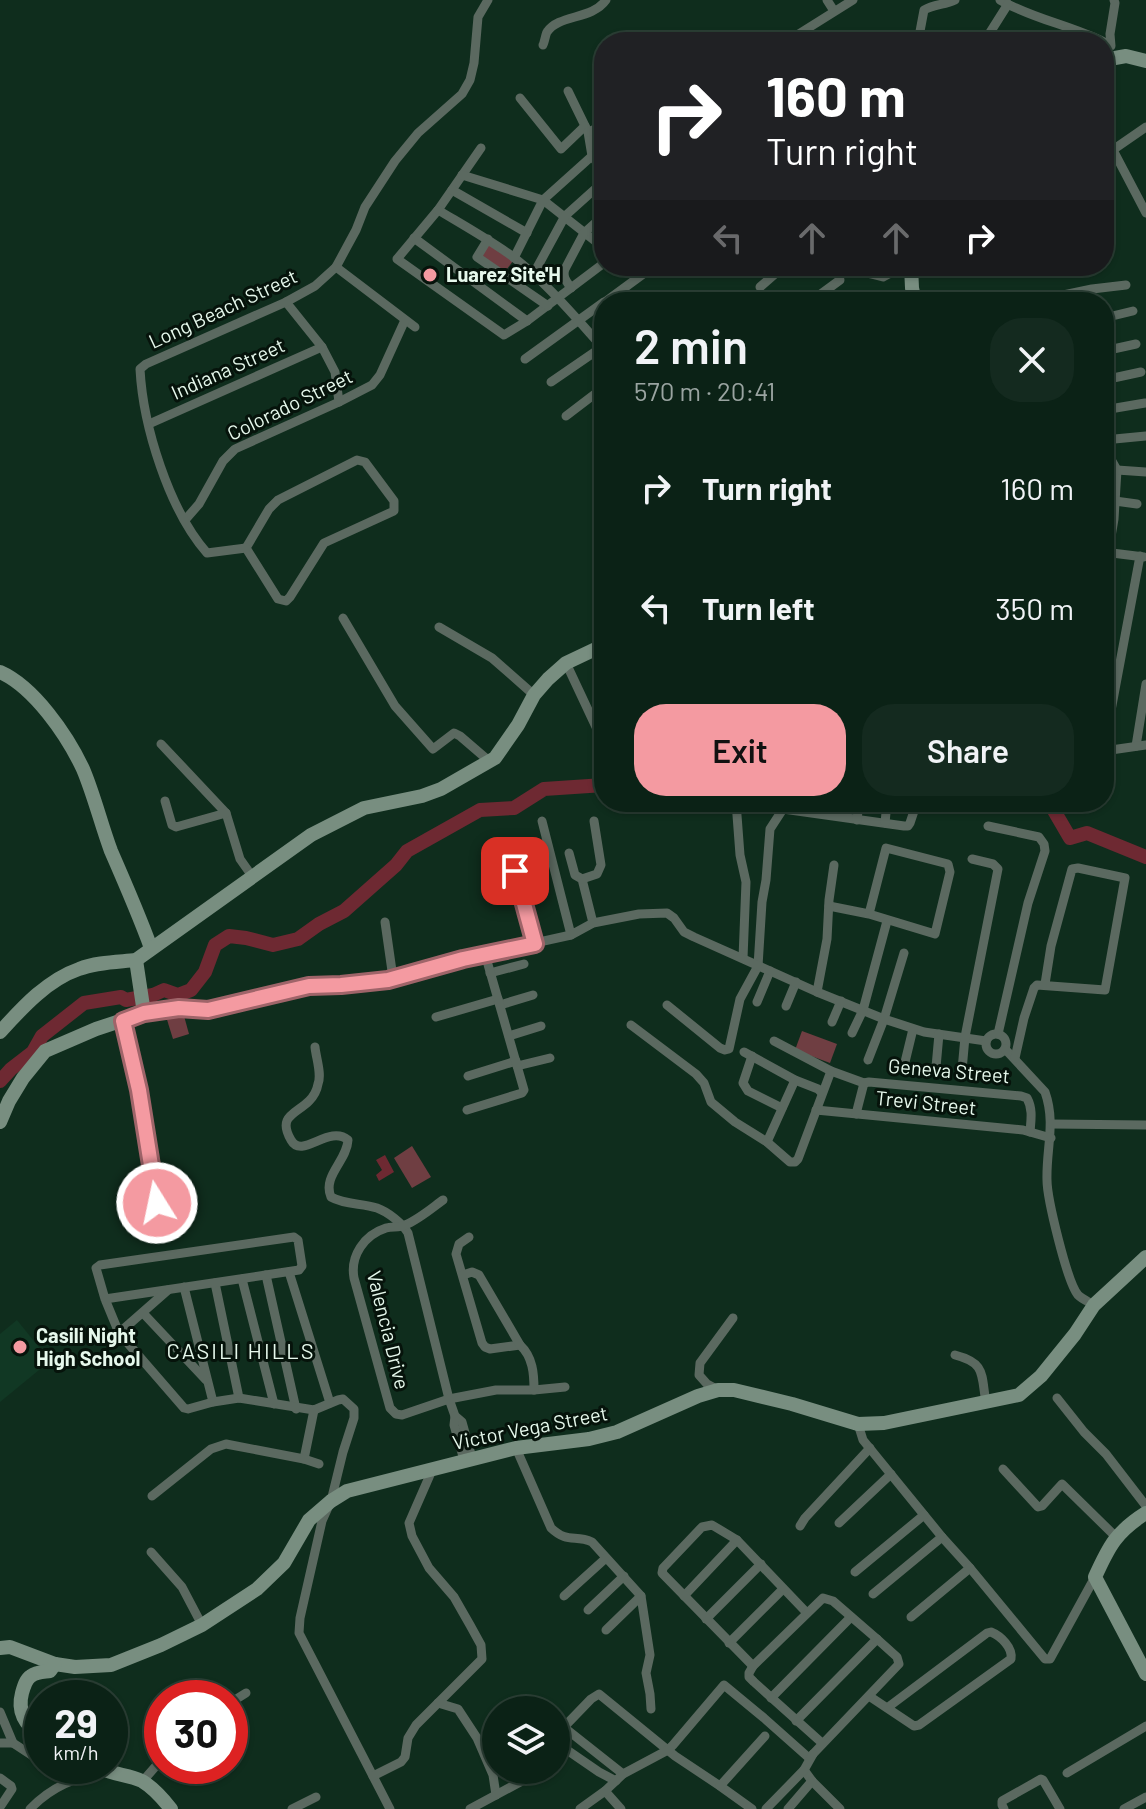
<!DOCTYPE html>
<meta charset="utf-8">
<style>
:root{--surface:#0b2216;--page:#142a1f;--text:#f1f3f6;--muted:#9aa4a1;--line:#2b3f35;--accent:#f49aa1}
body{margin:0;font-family:Barlow,sans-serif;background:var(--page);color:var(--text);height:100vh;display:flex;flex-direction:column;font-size:30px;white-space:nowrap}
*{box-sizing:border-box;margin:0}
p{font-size:26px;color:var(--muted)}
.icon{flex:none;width:44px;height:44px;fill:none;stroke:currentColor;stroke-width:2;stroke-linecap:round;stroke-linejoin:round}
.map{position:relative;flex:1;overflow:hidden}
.drawer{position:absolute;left:594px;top:292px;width:520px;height:520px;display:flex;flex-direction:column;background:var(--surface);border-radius:32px;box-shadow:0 2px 6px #0004,0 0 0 2px var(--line)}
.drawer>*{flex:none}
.banner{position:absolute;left:594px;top:32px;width:520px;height:244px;border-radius:32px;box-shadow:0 2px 6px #0004,0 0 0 2px var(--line);background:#202124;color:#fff;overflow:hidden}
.fabs{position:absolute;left:482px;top:1696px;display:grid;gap:16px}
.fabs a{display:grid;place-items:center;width:88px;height:88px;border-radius:50%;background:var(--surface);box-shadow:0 2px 6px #0004,0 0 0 2px var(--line);font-size:40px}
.speed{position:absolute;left:24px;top:1680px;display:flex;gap:16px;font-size:40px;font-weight:700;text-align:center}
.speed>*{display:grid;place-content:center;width:104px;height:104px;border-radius:50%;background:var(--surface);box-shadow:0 2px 6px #0004,0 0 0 2px var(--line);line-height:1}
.speed small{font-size:20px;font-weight:400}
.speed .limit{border:12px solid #d22;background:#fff;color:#111}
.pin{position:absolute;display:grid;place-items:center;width:68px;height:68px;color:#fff;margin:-34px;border-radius:16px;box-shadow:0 4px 12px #0006}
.me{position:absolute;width:88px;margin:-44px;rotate:350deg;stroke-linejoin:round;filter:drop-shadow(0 0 6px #0008)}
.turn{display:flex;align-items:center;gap:28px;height:168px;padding:0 40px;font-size:36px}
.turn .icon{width:104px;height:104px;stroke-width:2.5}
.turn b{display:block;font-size:56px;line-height:68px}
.lanes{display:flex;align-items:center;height:76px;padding:0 40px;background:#0003;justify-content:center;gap:40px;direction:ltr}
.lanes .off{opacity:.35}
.round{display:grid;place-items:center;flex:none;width:84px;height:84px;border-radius:32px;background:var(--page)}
.head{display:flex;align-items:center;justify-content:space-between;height:136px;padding:0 40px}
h1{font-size:48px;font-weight:600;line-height:60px}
.button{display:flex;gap:16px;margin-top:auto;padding:16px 40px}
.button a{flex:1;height:92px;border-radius:32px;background:var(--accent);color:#111;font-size:32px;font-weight:600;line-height:92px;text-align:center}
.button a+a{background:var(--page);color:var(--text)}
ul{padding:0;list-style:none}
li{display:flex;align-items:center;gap:24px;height:120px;padding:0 40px}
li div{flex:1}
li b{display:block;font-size:30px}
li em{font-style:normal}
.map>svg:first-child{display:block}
</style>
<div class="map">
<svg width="1146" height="1809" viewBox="0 0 1146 1809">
<rect width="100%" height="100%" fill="#0f2d1d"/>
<path fill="#113824" d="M17,1320l33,41 -50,41v-68z"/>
<g fill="#6f3e42">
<path d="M488,244l25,17 -9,12 -24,-17z"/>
<path d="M181,1005l8,29 -16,5 -9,-29z"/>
<path d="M802,1031l35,13 -7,19 -35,-13z"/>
<path d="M412,1146l19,31 -19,11 -18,-30z"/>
</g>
<path fill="#6e2932" d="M385,1155l9,17 -15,9 -3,-6 6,-5 -6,-10z"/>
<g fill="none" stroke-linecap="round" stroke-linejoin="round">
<g stroke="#6e2932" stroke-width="14">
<path d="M1049,802l21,36 17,-5 59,24"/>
<path d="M0,1081l11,-12 22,-17 9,-16 42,-33 37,-6 5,3 27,-5 11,-5 14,5 13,-5 14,-18 10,-27 14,-9 17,2 27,7 25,-6 21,-15 25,-13 52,-46 11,-14 73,-41 34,-2 30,-19 60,-4"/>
</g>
<g stroke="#5b6960" stroke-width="9">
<path d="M827,0l7,11"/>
<path d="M1000,0c33,19 70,25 104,42"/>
<path d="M786,42l67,-42"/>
<path d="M918,42l6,-32c10,-6 21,-5 31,-10"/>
<path d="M984,42l24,-38"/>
<path d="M543,45c1,-1 3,-12 4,-13 12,-18 45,-12 59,-32"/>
<path d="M1111,46l-1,-12 5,-31 -1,-3"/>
<path d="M568,91l20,41 4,24 12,16"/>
<path d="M520,98l41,51 24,-23"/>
<path d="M588,132l16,-7"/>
<path d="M481,148l-43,62 -41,49 107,76 23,-14 77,-58"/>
<path d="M1113,150l33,63"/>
<path d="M1104,156l42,-29"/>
<path d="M462,175l81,25 61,48"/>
<path d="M452,190l75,43"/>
<path d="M438,210c25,15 50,29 74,46 34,26 63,61 92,93"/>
<path d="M414,238l113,83"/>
<path d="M488,239l-11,18 71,49"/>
<path d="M514,258l29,-58 49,-44"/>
<path d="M855,266l16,8 12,3 13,-7 15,-4"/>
<path d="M336,267l79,60"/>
<path d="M533,275l32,-59 39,-35"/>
<path d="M760,287l24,-21"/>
<path d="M571,288c-4,-6 -9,-11 -6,-19l19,-36 20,-18"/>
<path d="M286,302l36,45 13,25 4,30"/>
<path d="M605,302l49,-36"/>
<path d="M661,302l2,-2"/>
<path d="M810,302l30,-22"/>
<path d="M1030,302l62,-13 34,-4"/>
<path d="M1104,318l29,-7"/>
<path d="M1104,351l32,-7"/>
<path d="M525,359l79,-57"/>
<path d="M1104,380l37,-8"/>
<path d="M551,382l51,-35"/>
<path d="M1104,410l41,-7"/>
<path d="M566,416l38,-29"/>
<path d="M149,424l173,-77"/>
<path d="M1104,440l42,-4"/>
<path d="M1104,447l13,23 -3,49 -10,59"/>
<path d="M357,460l8,2 29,39v10l-70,32 -34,54 -4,4 -8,-2 -32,-51 23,-39 9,-9z"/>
<path d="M1117,470l29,2"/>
<path d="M1115,501l22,3"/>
<path d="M185,520l14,-16 24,-43 12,-12 104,-47 33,-17 8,-10 25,-55"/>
<path d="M246,548l-39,5c-38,-43 -64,-127 -67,-184l6,-5 140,-62 29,-16 21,-19 20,-37 9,-23 30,-46 23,-28 44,-39 8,-14 4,-17 4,-46 10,-17"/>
<path d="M1104,552l40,5"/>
<path d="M343,618l52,88 38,43 21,-16 6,3 29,25"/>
<path d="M439,627l53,31 42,37"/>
<path d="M566,663l38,81"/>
<path d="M161,744l65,69 14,46 12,17"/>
<path d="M1136,746l10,-62"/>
<path d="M1104,748l36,-192"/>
<path d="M1104,751l42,-6"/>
<path d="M165,801l7,24 4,2 50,-14"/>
<path d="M736,802l4,53 6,27 -3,76"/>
<path d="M783,809l121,17h4l2,-3 7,-21"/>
<path d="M857,820l2,-18"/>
<path d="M542,821l29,114"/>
<path d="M885,823l2,-21"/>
<path d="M988,826l51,11 5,7 1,7 -17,52 -30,131"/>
<path d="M507,846l28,98"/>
<path d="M569,853l6,22 7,4 11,44"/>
<path d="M582,879l15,-5 4,-9 -7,-44"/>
<path d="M829,906l40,8 66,20 15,-62 -2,-8 -62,-16 -17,66"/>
<path d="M385,922l8,56"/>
<path d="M490,973l34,-9"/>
<path d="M817,992l10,-53 2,-39 5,-35"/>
<path d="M757,1002l13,-31"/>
<path d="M500,1005l33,-10"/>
<path d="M667,1005l53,43 5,2 4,-1 11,-50 18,-33 4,-64 4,-22 4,-51 13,-20v-7"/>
<path d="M786,1006l10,-24"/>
<path d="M144,1013l35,-5 29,2 101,-24 32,-1 47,-5 97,-26 86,-19 22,-12 46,-9 28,-1 7,5 10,14 10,5 123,55 67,27 40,13 62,9"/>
<path d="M436,1017l62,-18"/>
<path d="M123,1021l16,69 18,113"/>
<path d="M832,1022l9,-21"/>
<path d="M631,1025l65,49 8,9 7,19 24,20 32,20 23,20h5l3,-3 33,-88"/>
<path d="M852,1033l11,-23 24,-89"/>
<circle cx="996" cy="1044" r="10"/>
<path d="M509,1036l32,-10"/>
<path d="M774,1041l57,30 33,12"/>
<path d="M315,1047c1,11 7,27 3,37 -1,6 -5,13 -9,17 -13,13 -32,15 -18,39 11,20 38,-16 57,0 -1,21 -26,36 -17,57 14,8 31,6 46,11 11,4 25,15 31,25l41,166 6,17 7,6 10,36"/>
<path d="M1005,1049l40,43c11,31 1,57 2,88 0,18 20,102 31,115 4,4 11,7 16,10"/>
<path d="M744,1052l51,28 23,9 4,4"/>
<path d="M752,1056l-9,27 5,8 34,17"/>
<path d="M1015,1058l9,-40 10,-30 3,-3 68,5 20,-112 -47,-10 -6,1 -21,77 -6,38"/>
<path d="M868,1060l16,-41 20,-66"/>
<path d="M905,1062l8,-33"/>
<path d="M517,1066l33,-8"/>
<path d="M936,1067l3,-33"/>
<path d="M962,1070l3,-33 33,-168 -5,-5 -21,-5"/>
<path d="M468,1076l48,-15"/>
<path d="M467,1110l55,-17 2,-3 -39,-136"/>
<path d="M816,1110l207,20 28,8"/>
<path d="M856,1114l8,-31 5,-1 152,14 6,2c6,11 4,22 3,34"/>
<path d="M1051,1124l95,1"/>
<path d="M767,1142l28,-62"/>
<path d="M443,1200c-11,8 -25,20 -38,25 -6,3 -13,1 -19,3 -22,7 -36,28 -32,50l36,130 6,6 6,1 47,-16 47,-9h38l31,-3"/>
<path d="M469,1237l-10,7 -3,10 26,89 3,4 5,2 30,-4"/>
<path d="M289,1272l41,131"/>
<path d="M266,1275l30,134"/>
<path d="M463,1275l9,-3 7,3 41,70c13,12 14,29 14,45"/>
<path d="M242,1279l32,125"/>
<path d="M215,1283l24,115"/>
<path d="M184,1287l29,115"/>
<path d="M105,1299l194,-29 3,-4 -4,-26 -4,-3 -194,28 -4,3 9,31 14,34 65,75 4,1 25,-7 26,-4 75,12 24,-10 5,-1 11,10v9l-11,34 -12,49 -9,20 -22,97 -1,15 91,176"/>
<path d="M143,1313l63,67"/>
<path d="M119,1333l49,-43"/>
<path d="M955,1355c31,8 26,19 31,48"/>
<path d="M718,1390l-11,-6 -8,-9 1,-12 33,-45"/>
<path d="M1057,1398l27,34 22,22 40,52"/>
<path d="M455,1416l-1,9 10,35"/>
<path d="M858,1424l5,16 79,97 28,31 75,91h5l45,-82"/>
<path d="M516,1448l35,80c17,16 24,6 41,14l49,54 9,59 -4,18 4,21 1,15"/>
<path d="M304,1459l10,-49"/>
<path d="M1003,1469l35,38 4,-1 20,-22 54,53"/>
<path d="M152,1496l59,-47 15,-5 78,15 15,5"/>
<path d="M839,1523l52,-49"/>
<path d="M800,1526l5,-8 65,-70"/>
<path d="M151,1552l31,35 20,38"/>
<path d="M855,1572l69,-57"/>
<path d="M873,1594l69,-57"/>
<path d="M564,1596l42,-38"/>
<path d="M684,1596l53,-56"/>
<path d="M588,1610l36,-34"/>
<path d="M911,1617l59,-49"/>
<path d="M706,1619l55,-55"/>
<path d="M606,1630l35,-34"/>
<path d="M729,1643l54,-54"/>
<path d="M753,1666l-91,-93 1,-5 39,-41 10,-2 25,15 70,73"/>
<path d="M869,1696l45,30 5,-1 92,-66c2,-11 -10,-23 -20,-27l-4,1 -100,75"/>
<path d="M771,1698l80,-81"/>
<path d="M230,1703l16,-10"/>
<path d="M438,1703l20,6 19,29 16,37 3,20"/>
<path d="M538,1704l6,6"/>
<path d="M0,1712l13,31 29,19"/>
<path d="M556,1721l67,53"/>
<path d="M796,1721l81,-82"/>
<path d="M563,1728l28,-29 8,-5 76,62 45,30 32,23"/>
<path d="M150,1730l12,14"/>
<path d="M0,1743h13"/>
<path d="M556,1751l6,-3 5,2 32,22 17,9"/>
<path d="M813,1754l86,-90 -2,-7 -20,-18 -44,-38 -10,-3 -70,68 -4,7v4l5,5 68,61"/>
<path d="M804,1770l8,11 28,28"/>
<path d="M1067,1773l79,-47"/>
<path d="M373,1776l28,-14 4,-5 3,-19 8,-13 66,-66 -1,-14 -11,-20 -16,-28 -25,-29 -17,-32 -3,-13 24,-55"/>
<path d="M0,1778l11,8 1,3 -12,18"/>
<path d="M142,1782l20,-23"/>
<path d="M720,1786l45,-50"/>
<path d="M605,1791l16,18"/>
<path d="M30,1809c22,-23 45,-31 75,-38"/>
<path d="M292,1809l24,-12"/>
<path d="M470,1809l52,-28 12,-11"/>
<path d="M580,1809l25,-18 18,-17 45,-24 5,-5 51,-60 40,33 45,40"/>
<path d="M766,1809l38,-39 9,-16"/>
<path d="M788,1809l24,-28"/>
<path d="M1004,1809l-2,-4v-4l39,-22 2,1 17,29"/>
<path d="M1124,1809l22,-12"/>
</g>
<g stroke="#788e80" stroke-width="14">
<path d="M1104,60l22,-4 20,5"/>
<path d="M911,266l1,22 3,14"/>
<path d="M0,672c34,15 67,63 83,97 11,26 18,55 28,82 14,32 28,64 40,97"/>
<path d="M0,1032c22,-24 47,-52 79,-63 18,-7 38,-7 57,-9l175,-125 53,-27 58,-12 19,-7 54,-31 23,-33 16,-30 14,-16 18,-16 38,-18"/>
<path d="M0,1122l9,-21 14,-23 22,-27 51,-22 48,-16 -8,-53"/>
<path d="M1146,1513c-30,19 -37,33 -51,64l51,97"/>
<path d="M0,1648l10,-1 45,17 20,3 36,-2 50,-20 41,-20 55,-36 27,-26 25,-43 22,-19 16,-10 169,-43 73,-9 28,-7 81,-36 20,-6h16l58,14 66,20 26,-1 135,-28 22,-19 34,-42 19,-29 52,-48"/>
<path d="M42,1736c-16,-10 -25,-24 -20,-43 2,-7 4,-14 9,-17 5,-4 13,-4 19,-5l5,-7"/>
<path d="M97,1766c14,9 30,8 45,15 10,6 22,19 29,28"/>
</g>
</g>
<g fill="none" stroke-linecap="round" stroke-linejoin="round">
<g stroke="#9f6469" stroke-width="20">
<path id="route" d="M157,1203l-18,-113 -16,-69 21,-8 35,-5 29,2 101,-24 32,-1 47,-5 75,-21 72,-15 -20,-73"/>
</g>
<use href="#route" stroke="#f49aa1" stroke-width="14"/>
</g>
<g fill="#f49aa1" stroke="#06130b" stroke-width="3">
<circle cx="430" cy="275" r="8"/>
<circle cx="20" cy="1347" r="8"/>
</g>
<g text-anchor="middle" stroke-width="6" stroke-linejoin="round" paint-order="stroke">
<g font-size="20" font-weight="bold" fill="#e6f8ec" stroke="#06130b" text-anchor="start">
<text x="446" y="282">Luarez Site'H</text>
<text x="36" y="1343">Casili Night<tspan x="36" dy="23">High School</tspan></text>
</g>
<g font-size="20" fill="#e6f8ec" stroke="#06130b">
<text transform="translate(223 309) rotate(-25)" y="7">Long Beach Street</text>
<text transform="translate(228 369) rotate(-24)" y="7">Indiana Street</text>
<text transform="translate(290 405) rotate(-26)" y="7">Colorado Street</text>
<text transform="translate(949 1071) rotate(5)" y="7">Geneva Street</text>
<text transform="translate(926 1103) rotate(6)" y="7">Trevi Street</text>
<text transform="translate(388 1330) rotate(76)" y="7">Valencia Drive</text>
<text transform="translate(530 1428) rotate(-11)" y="7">Victor Vega Street</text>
</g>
<g font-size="22" letter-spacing="2" fill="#e6f8ec" stroke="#06130b">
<text x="241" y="1359">CASILI HILLS</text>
</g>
</g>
</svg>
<div class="fabs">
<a><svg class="icon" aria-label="layers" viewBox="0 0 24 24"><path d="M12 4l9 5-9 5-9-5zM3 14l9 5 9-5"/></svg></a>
</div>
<div class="speed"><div>29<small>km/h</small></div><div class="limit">30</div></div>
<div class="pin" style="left:515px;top:871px;background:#d93025"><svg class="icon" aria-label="arrive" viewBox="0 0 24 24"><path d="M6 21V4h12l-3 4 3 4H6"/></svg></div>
<svg class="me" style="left:157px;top:1203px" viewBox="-20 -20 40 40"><circle r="17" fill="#f49aa1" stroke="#fff" stroke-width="3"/><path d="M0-11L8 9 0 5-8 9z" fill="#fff"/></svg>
<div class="banner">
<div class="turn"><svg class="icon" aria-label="right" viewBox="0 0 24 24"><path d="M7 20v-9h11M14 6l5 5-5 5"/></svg><div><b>160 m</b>Turn right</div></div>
<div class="lanes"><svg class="icon off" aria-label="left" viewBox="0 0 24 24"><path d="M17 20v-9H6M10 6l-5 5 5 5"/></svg><svg class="icon off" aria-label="ahead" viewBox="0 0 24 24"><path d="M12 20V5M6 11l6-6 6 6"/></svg><svg class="icon off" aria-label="ahead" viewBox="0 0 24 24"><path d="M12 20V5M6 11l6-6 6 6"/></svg><svg class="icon" aria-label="right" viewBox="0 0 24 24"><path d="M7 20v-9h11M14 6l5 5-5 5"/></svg></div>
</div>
<section class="drawer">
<div class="head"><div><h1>2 min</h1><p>570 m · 20:41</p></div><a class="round"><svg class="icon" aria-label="close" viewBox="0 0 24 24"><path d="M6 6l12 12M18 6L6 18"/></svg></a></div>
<ul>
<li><svg class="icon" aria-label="right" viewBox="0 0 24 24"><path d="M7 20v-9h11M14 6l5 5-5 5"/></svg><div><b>Turn right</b></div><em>160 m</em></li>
<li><svg class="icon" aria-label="left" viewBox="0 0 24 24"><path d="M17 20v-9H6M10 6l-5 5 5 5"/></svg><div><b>Turn left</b></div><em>350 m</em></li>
</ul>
<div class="button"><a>Exit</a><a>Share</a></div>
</section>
</div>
